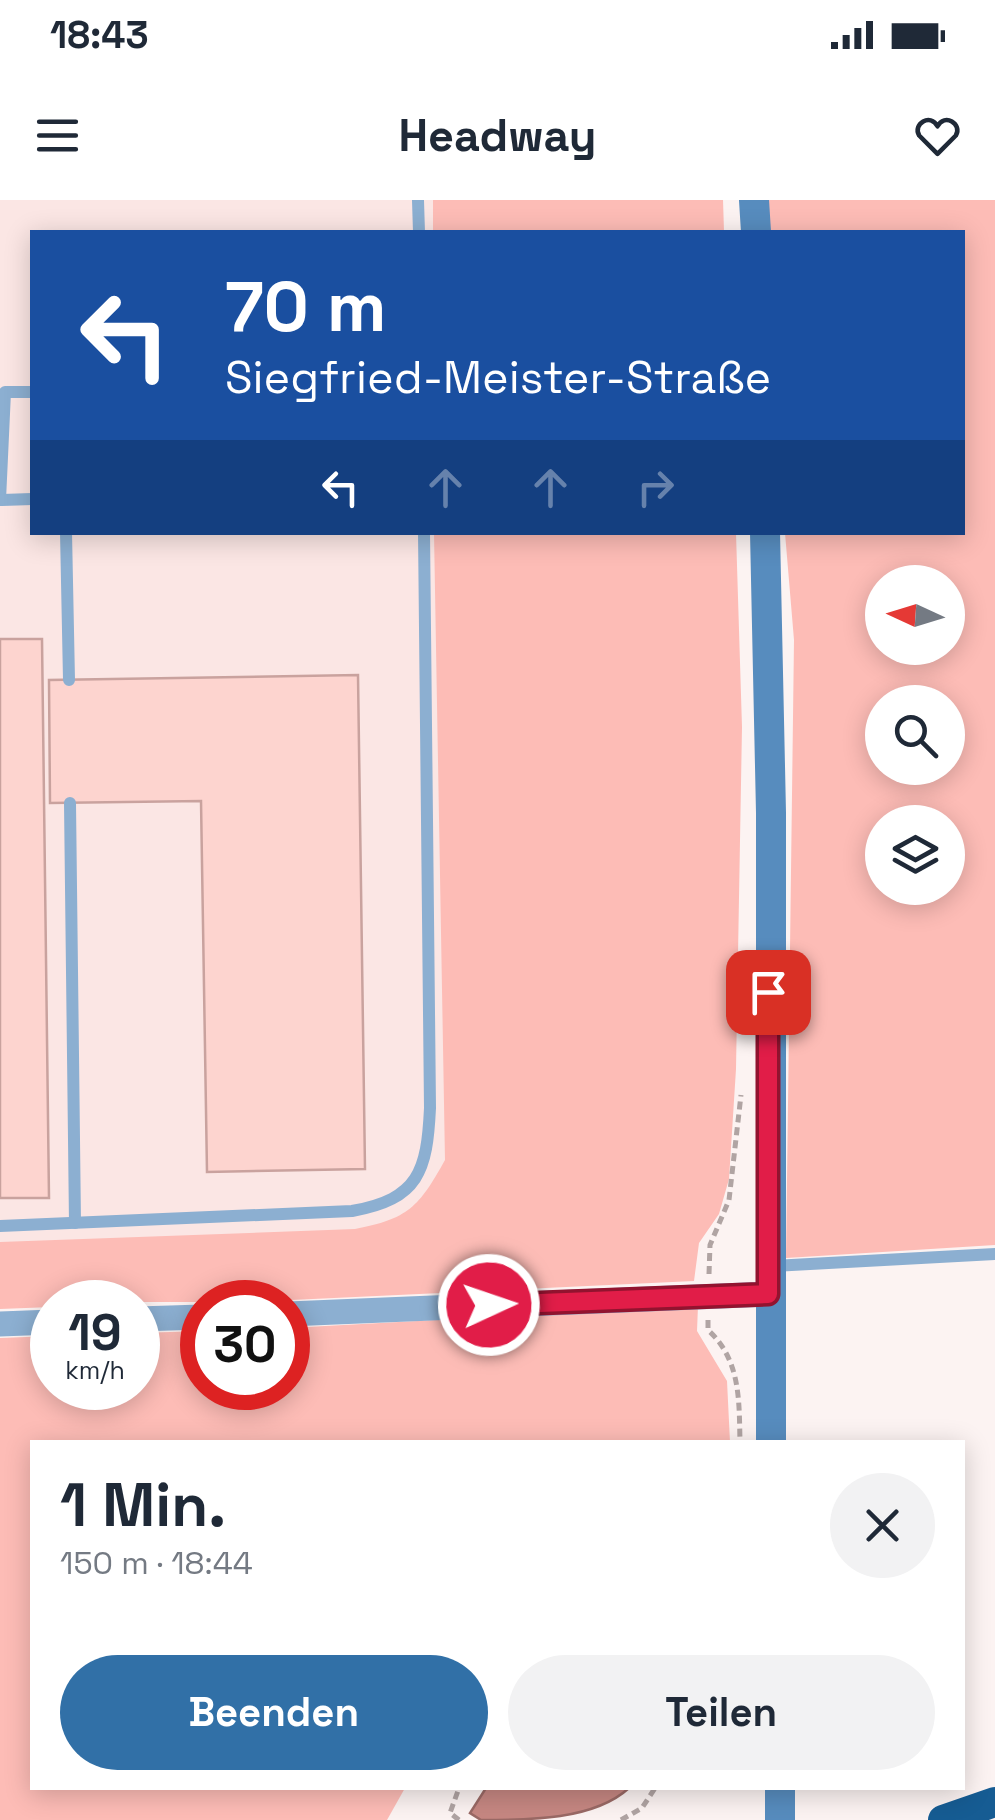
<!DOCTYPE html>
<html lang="de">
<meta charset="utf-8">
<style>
:root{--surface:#fff;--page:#f2f2f3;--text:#1f2937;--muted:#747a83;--accent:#3170a7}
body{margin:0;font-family:"Space Grotesk",sans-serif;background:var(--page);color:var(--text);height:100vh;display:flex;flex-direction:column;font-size:38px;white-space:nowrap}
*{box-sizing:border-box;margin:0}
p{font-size:32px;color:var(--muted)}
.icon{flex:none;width:55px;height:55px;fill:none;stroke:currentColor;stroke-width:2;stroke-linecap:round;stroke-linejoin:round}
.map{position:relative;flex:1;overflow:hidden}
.panel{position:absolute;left:30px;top:1240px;width:935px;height:350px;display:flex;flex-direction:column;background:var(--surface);border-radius:0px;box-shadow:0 5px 25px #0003}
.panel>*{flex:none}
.top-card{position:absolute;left:30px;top:30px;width:935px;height:305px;border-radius:0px;box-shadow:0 5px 25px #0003;background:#1a4fa0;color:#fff;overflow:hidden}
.needle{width:65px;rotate:274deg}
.tools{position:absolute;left:865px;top:365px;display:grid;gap:20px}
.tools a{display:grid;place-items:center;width:100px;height:100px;border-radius:50%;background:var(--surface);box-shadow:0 5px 25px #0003;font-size:50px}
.speed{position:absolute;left:30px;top:1080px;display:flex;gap:20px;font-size:50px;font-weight:700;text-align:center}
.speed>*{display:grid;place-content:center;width:130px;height:130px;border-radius:50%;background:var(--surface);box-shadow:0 5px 25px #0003;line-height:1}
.speed small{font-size:25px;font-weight:400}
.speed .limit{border:15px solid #d22;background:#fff;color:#111}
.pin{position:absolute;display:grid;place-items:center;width:85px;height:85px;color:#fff;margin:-42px;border-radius:20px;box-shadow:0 5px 15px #0006}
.me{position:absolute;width:110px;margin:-55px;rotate:87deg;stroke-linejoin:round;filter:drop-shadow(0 0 8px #0008)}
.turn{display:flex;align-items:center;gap:35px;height:210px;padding:0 30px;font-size:45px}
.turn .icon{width:130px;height:130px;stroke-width:2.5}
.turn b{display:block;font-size:70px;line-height:85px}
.lanes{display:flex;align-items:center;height:95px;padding:0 30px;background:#0003;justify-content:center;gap:50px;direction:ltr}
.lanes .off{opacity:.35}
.round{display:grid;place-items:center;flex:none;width:105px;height:105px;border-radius:52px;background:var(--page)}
.head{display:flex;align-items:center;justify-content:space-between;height:170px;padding:0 30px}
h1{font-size:60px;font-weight:800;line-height:75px}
.primary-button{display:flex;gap:20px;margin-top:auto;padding:20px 30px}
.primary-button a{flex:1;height:115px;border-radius:60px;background:var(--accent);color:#fff;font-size:40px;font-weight:800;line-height:115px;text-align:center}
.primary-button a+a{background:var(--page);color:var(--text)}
.status{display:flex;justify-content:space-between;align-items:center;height:70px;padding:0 50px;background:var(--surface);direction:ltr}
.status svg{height:28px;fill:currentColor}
header{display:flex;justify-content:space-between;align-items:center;height:130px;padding:0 30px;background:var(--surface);font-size:45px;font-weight:800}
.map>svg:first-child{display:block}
</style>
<div class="status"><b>18:43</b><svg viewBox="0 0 49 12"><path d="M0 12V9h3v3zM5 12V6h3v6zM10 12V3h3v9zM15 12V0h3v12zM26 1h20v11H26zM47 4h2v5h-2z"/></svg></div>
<header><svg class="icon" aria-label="menu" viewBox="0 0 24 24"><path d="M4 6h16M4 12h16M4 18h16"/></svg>Headway<svg class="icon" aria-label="heart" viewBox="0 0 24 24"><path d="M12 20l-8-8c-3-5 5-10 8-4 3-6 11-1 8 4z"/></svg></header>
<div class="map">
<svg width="995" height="1620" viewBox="0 0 995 1620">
<rect width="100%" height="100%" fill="#fcf3f2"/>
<path fill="#fbe6e4" d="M0,0h521l1,32h-490v300l499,1 21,730 -552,17z"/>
<g fill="#fdbcb6" fill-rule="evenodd">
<path d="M433,0h290l1,32h-291z"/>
<path d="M767,0h228v1045l-209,13 8,-618 -9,-107 177,-1v-300h-193zM882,382h66v66h-66zM882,502h66v66h-66zM882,622h66v66h-66z"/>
<path d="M434,333h302l6,194 -6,342 -7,110 -10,35 -20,29 -5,38 -443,21h-199v5l-52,2v-67l355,-13c53,-10 64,-22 90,-69z"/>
<path d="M698,1106l-1,25 30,50 3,61h-698v346h373l-18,32h-387v-482l52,-2v52h86v-55l64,-2v57h86v-60z"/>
</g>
<path fill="#c68782" stroke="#9a6965" stroke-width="2.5" d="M486,1588h143c-35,32 -99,32 -148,32l-11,-7z"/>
<g fill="#fdd4cf" stroke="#c9a29e" stroke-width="2.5">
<path d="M0,439h42l7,559h-49z"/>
<path d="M358,475l7,494 -158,3 -6,-371 -151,2 -1,-123z"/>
</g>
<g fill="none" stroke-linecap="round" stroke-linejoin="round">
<g stroke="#b0a4a3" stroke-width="5" stroke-dasharray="8 5" stroke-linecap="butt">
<path d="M709,1074l1,-29 19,-45 12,-105"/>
<path d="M708,1120v10c33,30 31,71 32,112"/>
<path d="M459,1620l-9,-7 9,-25"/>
<path d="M621,1620l21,-12 13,-20"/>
</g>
<g stroke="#8cafd1" stroke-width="12">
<path d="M418,0l1,32"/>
<path d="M0,300l5,-108h27"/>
<path d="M2,300l30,-1"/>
<path d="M66,332l3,148"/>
<path d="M70,603l5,420"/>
<path d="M0,1026l352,-15c67,-12 75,-40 78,-103l-6,-576"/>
<path d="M773,1066l222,-12"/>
</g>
<g stroke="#8cafd1" stroke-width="25">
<path d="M288,1114l480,-20"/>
<path d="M138,1119l64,-2"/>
<path d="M0,1124l52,-2"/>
</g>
<g stroke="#578cbe" stroke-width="30">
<path d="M754,0l2,32"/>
<path d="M765,332l6,281v629"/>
<path d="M780,1588v32"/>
</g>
<path stroke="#165c93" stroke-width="30" d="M943,1620l52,-18"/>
</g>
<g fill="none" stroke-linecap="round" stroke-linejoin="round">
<g stroke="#92132f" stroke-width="25">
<path id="route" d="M489,1105l279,-11v-302"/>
</g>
<use href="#route" stroke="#e11d48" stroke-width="18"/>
</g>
</svg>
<div class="tools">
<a><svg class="needle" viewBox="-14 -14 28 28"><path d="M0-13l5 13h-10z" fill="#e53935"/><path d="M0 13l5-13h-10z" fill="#747a83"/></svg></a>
<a><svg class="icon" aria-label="search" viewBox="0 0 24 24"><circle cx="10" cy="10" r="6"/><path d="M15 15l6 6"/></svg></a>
<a><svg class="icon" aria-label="layers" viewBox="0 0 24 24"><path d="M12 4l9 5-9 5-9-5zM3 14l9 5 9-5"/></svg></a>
</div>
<div class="speed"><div>19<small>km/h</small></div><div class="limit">30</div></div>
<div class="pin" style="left:768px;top:792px;background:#d93025"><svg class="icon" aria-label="arrive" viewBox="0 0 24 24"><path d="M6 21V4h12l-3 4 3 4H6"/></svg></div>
<svg class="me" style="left:489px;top:1105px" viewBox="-20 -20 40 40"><circle r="17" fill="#e11d48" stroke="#fff" stroke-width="3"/><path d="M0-11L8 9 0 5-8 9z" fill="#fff"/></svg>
<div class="top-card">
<div class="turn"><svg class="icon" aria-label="left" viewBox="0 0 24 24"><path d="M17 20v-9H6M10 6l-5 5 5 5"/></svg><div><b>70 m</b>Siegfried-Meister-Straße</div></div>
<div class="lanes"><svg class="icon" aria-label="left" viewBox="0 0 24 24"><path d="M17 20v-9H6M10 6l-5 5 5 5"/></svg><svg class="icon off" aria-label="ahead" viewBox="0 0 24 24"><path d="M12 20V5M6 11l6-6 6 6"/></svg><svg class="icon off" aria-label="ahead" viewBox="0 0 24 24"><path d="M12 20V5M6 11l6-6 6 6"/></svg><svg class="icon off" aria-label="right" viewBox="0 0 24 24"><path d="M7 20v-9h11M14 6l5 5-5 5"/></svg></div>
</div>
<section class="panel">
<div class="head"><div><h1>1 Min.</h1><p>150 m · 18:44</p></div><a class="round"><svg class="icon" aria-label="close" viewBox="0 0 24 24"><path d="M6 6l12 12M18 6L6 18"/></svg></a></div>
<div class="primary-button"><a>Beenden</a><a>Teilen</a></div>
</section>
</div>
